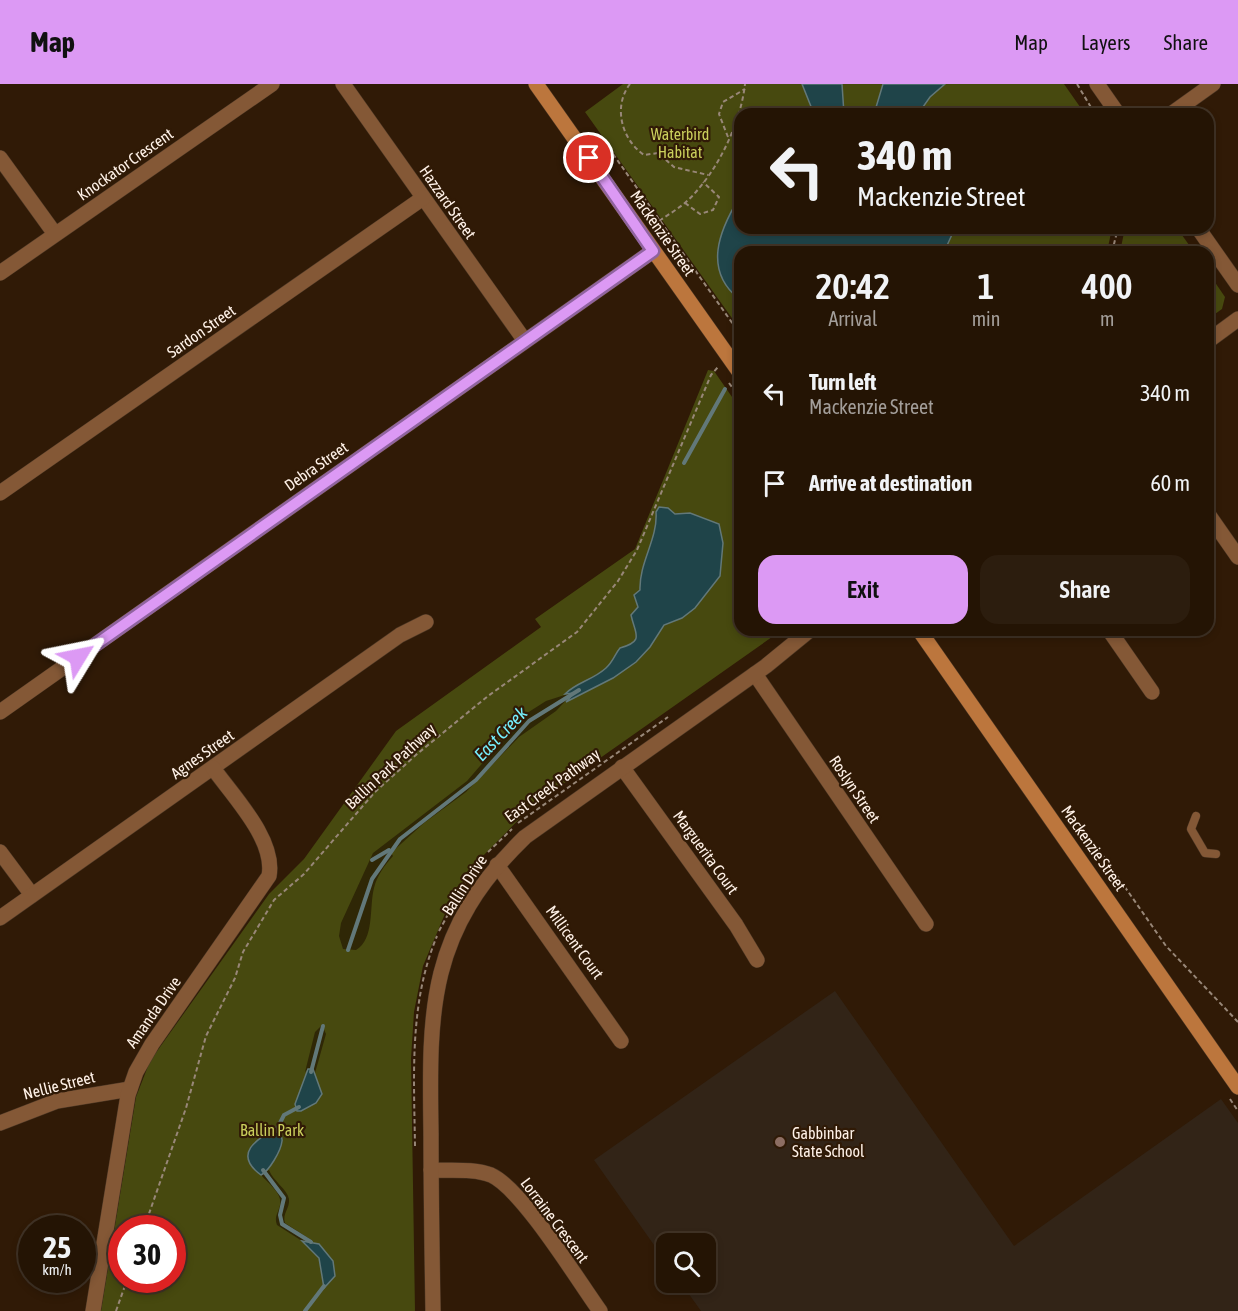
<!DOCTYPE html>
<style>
:root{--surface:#241404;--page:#2c1d0e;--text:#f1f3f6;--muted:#a39e9a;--line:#413326;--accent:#dc99f4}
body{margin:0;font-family:"Asap Condensed",sans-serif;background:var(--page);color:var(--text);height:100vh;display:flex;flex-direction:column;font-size:22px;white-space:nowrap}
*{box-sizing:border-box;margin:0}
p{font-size:20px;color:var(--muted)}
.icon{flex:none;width:33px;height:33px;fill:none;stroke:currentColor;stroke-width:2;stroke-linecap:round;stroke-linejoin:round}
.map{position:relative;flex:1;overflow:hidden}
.panel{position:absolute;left:734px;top:162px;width:480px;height:390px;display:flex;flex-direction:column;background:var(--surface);border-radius:18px;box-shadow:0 3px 9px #0003,0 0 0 2px var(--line)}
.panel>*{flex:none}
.banner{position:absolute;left:734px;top:24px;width:480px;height:126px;border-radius:18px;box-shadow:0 3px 9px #0003,0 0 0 2px var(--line);background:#241404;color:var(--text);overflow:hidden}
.fabs{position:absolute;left:656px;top:1149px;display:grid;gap:12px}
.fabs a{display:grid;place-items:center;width:60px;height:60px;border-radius:12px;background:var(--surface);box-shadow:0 3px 9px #0003,0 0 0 2px var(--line);font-size:30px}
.speed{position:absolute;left:18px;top:1131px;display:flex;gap:12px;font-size:30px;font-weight:700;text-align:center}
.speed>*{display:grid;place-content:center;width:78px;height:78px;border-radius:50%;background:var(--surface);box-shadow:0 3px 9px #0003,0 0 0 2px var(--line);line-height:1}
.speed small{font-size:15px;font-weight:400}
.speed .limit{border:9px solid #d22;background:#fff;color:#111}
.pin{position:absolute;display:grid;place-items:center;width:51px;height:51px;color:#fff;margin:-26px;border:3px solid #fff;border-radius:50%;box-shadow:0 2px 6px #0007}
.me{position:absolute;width:66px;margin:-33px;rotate:55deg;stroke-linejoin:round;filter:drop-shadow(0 0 4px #0008)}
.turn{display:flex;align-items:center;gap:21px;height:126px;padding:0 24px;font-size:27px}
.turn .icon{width:78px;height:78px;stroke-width:2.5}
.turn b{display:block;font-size:42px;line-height:51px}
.eta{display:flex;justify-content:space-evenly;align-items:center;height:102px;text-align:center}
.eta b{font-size:36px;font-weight:600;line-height:42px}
.cta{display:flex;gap:12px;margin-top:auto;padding:12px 24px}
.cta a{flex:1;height:69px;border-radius:18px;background:var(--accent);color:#111;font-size:24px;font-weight:600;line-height:69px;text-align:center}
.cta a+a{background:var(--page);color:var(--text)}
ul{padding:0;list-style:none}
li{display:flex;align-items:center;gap:18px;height:90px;padding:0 24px}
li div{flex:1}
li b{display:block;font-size:22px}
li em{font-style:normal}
header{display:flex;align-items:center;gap:36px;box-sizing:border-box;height:84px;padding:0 30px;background:var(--accent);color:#111}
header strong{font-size:28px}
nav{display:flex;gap:33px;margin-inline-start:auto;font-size:21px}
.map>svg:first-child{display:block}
</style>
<header>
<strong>Map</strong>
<nav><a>Map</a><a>Layers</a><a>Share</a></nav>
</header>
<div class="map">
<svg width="1238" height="1227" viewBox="0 0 1238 1227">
<rect width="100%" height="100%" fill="#301a06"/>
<path fill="#322417" d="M835,907l179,255 207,-147 17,24v188h-537l-20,-28 24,-1v-38h-39v18l-72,-102z"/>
<g fill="#47490f" fill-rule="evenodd">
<path d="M623,0h441l21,30h-345v114h372l-5,24h-367l-1,76 -154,-216z"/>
<path d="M1125,144h52l17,24h-74z"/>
<path d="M1208,188l17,25 -3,12 -14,10z"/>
<path d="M708,286l6,1 25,36 1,223h42l-250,176 -54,55 -28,41 -27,64 -9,46 -3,47 4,252h-314l35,-214 14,-36 119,-167 35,-35 92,-128 145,-104 -6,-8 100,-70zM122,1144h50v52h-50z"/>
</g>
<g fill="#2f2706">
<path d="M574,608l-18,19 -37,26 -53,55 -42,31 -33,30 2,3c-9,10 -16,20 -19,32 -5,19 1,51 -18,62l-13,-1 -4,-13 2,-13 32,-70 94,-72 57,-66 22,-14z"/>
<path d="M322,941l4,9 -11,39 -2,-4h-5l-3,3 10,-40z"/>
<path d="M269,1086c4,11 18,19 20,29 1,10 -7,14 -4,24l28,18h-11l-25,-16c-3,-9 1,-11 3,-20 3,-11 -12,-22 -19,-30z"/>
</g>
<g fill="#1f4449" stroke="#627879" stroke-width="1.5">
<path d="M802,0h40l2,30h-30z"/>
<path d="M883,0h62l-15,13 -12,17h-44z"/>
<path d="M739,114l1,30h215l-11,24h-204l-1,47c-36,-29 -20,-68 0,-101z"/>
<path d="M659,423l9,1 7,6 15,-1 29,11 4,19 -3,33 -25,32 -13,10 -18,7 -14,22 -14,15 -23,16 -47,24 8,-9 -9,1c12,-12 28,-14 41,-26 7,-6 9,-14 14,-20 25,-7 15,-14 11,-33l7,-8 -4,-12 6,-5c-1,-28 18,-51 16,-78z"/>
<path d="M308,985h5l9,25 -6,9 -15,8h-4l-2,-7z"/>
<path d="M277,1043c1,5 6,9 5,14 -1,10 -13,30 -21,34 -29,-21 -4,-36 16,-48z"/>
<path d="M302,1157l17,3 14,17 2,15 -11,12 -5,-30z"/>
</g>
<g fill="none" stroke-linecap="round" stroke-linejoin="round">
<g stroke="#627879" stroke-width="4">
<path d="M684,379l41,-74"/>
<path d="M372,776l17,-10"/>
<path d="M348,866l24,-71 28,-40 76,-59 53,-59 50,-31"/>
<path d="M311,988l12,-46"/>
<path d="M276,1047l8,-16 15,-8"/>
<path d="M263,1086l21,28 -4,17 2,9 29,18"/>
<path d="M305,1227l19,-25"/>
</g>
<g stroke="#4d3826" stroke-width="9">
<path id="lane" d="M1196,732l-5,13 14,24 11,1"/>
</g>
<g stroke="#4d3826" stroke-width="16">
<g id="street">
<path d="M343,0l182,257"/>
<path d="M1097,0l21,30"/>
<path d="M1171,30l42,-30"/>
<path d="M0,74l55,76"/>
<path d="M1198,144l40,57"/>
<path d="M0,189l272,-189"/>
<path d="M1208,257l30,-22"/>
<path d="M0,409l423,-295"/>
<path d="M1208,430l30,43"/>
<path d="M1109,546l43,62"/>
<path d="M755,590l171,250"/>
<path d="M0,628l653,-461"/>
<path d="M622,683l114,158 21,35"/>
<path d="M0,768l32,43"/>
<path d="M497,781l124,176"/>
<path d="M0,834l400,-283 26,-13"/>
<path d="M0,1039l57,-22 73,-12"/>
<path d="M431,1086c18,1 43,-2 60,5 31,14 86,104 109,136"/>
<path d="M93,1227l35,-216 8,-23 16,-28 117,-168c7,-36 -36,-80 -56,-108"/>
<path d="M433,1227c-1,-59 -2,-118 -2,-178 -2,-125 -3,-202 94,-296l241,-171 44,-36"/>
</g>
</g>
<g stroke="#4d3826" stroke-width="16">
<g id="secondary">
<path d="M536,0l204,289"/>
<path d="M919,546l319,457"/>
</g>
</g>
<g stroke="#988778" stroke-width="2" stroke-dasharray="4.5 3" stroke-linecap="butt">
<path d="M630,0c-17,22 -9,55 14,71l14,-2 16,14 34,8"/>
<path d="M1077,0l18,30"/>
<path d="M1147,30l12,-9"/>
<path d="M728,53l-9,-23 4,-12 22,-13"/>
<path d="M613,70l127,180"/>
<path d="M685,119l15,11 13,-4 6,-13 -16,-15"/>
<path d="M653,141c14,-10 30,-18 41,-31 26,-28 47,-73 51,-110"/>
<path d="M1112,168l6,-24"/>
<path d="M729,299l11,15"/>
<path d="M518,739l150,-106"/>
<path d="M1077,745l27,28 62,89 72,76"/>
<path d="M488,768l24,-23"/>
<path d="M439,847l26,-48 20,-26"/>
<path d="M1230,1015l8,12"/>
<path d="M415,1062c-1,-71 -6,-143 22,-210"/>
<path d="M144,1144l42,-120 20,-72 29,-58 8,-26 31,-52 30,-26 71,-82 42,-38 71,-58 89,-64 41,-51 19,-31 74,-175 7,-8"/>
<path d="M116,1227l11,-31"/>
</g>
<use href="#lane" stroke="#845836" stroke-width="8"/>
<use href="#street" stroke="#845836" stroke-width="15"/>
<use href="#secondary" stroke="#bc763d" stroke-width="15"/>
</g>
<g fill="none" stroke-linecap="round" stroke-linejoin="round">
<g stroke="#8f639f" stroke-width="15">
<path id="route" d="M78,573l575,-406 -64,-93"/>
</g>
<use href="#route" stroke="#dc99f4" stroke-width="10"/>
</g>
<circle fill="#8d6e63" stroke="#301a06" stroke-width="2" cx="780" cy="1058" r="6"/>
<g text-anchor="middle" stroke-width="4.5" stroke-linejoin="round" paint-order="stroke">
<g font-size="16" fill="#cacf5c" stroke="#301a06">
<text x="680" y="56">Waterbird<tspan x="680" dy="18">Habitat</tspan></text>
<text x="272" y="1052">Ballin Park</text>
</g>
<g font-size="16" fill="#fff2e8" stroke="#301a06">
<text transform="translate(125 80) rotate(-35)" y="6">Knockator Crescent</text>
<text transform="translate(448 118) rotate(55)" y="6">Hazzard Street</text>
<text transform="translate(663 149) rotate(55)" y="6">Mackenzie Street</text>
<text transform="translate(201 247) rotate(-35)" y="6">Sardon Street</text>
<text transform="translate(316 382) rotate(-35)" y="6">Debra Street</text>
<text transform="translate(202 670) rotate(-35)" y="6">Agnes Street</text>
<text transform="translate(390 682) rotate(-43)" y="6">Ballin Park Pathway</text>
<text transform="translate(552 701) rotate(-36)" y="6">East Creek Pathway</text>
<text transform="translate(855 705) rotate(56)" y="6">Roslyn Street</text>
<text transform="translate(1094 764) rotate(55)" y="6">Mackenzie Street</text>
<text transform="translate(706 768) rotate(54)" y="6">Marguerita Court</text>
<text transform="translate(464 801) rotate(-57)" y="6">Ballin Drive</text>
<text transform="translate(575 858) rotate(54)" y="6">Millicent Court</text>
<text transform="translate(153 928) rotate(-55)" y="6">Amanda Drive</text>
<text transform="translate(59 1001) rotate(-14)" y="6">Nellie Street</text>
<text transform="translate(555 1136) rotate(53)" y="6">Lorraine Crescent</text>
</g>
<g font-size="16" fill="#fff2e8" stroke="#301a06" text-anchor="start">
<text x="792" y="1055">Gabbinbar<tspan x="792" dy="18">State School</tspan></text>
</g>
<g font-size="18" font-style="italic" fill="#76f0fe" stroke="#301a06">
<text transform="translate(501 650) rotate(-46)" y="6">East Creek</text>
</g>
</g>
</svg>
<div class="fabs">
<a><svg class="icon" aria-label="search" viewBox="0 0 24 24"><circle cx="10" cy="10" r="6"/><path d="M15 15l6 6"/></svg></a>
</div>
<div class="speed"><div>25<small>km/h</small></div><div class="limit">30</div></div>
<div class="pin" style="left:589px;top:74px;background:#d93025"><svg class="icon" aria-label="arrive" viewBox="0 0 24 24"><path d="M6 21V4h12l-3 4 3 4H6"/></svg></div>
<svg class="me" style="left:78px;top:573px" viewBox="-20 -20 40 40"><path d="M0-17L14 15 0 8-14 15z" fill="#dc99f4" stroke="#fff" stroke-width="4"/></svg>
<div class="banner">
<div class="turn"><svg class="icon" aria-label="left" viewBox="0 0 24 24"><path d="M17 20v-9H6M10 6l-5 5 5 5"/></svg><div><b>340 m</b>Mackenzie Street</div></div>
</div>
<section class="panel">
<div class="eta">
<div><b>20:42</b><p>Arrival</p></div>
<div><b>1</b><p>min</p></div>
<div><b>400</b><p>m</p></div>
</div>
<ul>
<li><svg class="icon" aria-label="left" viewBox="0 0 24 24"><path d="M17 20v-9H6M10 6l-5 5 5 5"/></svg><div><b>Turn left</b><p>Mackenzie Street</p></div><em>340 m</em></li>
<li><svg class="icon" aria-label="arrive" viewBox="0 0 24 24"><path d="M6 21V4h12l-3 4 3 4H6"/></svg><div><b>Arrive at destination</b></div><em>60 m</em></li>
</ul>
<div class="cta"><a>Exit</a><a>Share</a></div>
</section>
</div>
